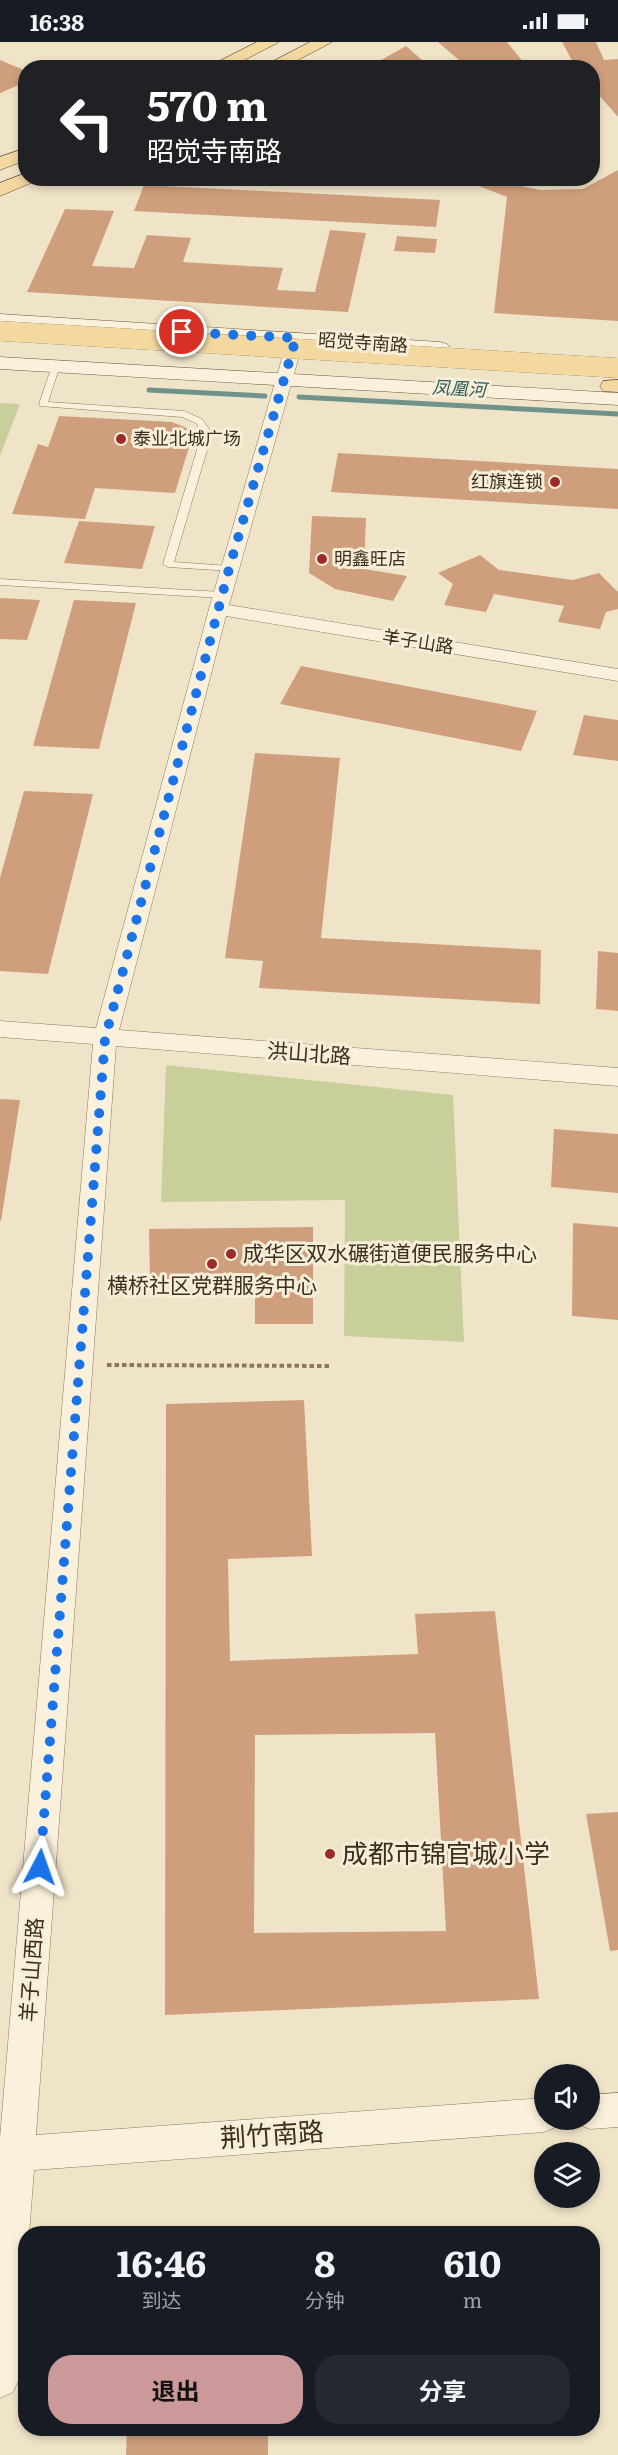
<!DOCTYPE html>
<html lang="zh">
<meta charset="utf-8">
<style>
:root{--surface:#171b24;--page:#242831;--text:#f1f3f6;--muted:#9ea1a6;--accent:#cc999b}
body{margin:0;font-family:Literata,"Noto Sans SC",serif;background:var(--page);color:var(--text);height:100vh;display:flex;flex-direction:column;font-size:22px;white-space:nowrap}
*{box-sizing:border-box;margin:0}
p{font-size:20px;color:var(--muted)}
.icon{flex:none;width:33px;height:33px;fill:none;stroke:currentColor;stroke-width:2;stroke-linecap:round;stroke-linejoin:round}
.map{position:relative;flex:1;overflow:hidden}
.drawer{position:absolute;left:18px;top:2184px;width:582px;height:210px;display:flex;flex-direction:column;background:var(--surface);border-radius:24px;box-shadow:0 3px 9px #0003}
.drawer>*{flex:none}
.banner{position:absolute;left:18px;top:18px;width:582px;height:126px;border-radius:24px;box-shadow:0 3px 9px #0003;background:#202124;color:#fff;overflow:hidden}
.fabs{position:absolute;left:534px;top:2022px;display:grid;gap:12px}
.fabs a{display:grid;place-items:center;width:66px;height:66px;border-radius:50%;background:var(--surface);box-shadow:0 3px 9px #0003;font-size:30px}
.pin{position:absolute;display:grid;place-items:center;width:51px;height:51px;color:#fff;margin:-26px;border:3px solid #fff;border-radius:50%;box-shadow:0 2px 6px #0007}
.me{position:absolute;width:66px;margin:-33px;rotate:4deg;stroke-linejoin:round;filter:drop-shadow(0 0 4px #0008)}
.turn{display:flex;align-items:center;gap:21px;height:126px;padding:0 30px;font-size:27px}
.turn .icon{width:78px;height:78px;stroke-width:2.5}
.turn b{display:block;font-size:42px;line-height:51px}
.eta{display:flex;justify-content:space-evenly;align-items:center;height:102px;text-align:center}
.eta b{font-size:36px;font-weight:700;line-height:42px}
.primary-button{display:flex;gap:12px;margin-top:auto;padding:12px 30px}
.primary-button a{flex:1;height:69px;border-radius:24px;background:var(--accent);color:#111;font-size:24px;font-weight:700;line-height:69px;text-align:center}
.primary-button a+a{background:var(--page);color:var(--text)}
.status{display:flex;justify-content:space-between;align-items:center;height:42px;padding:0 30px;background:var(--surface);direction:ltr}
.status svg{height:16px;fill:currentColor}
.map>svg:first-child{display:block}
</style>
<div class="status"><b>16:38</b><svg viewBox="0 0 49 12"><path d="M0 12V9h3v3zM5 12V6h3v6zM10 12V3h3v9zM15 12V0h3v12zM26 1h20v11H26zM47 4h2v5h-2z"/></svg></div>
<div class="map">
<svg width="618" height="2413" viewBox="0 0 618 2413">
<rect width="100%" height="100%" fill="#f0e4c8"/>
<g fill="#c9cf9b">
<path d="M0,361l20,1 -20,52z"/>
<path d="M166,1023l287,30 11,247 -120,-6 1,-136 -184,2z"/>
</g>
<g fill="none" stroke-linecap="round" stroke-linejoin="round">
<g stroke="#6f938a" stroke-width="5">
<path d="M149,348l116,6"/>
<path d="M299,355l319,17"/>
</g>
</g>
<g fill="#cf9f7d" fill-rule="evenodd">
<path d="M438,0h69l21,26h-60z"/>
<path d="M562,0h34l8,18 14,-1v58l-26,-30v-19h-16z"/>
<path d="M406,4l25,22h-64z"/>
<path d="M0,18l26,11v11l-26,11z"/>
<path d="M618,128v151l-124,-8 13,-116 -48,-19h39l9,5 33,7 43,-1z"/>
<path d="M144,143l296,15 -4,27 -302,-16z"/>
<path d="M65,167l49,2 -22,55 42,2 13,-33 44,3 -8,24 100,6 -6,22 38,2 15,-62 36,3 -18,79 -321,-20z"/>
<path d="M397,194l40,3 -2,14 -41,-2z"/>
<path d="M59,374l113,6 22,9 -19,62 -80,-5 -10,31 -73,-5 26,-70 10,3z"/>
<path d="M338,411l280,16v40l-287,-17z"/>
<path d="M312,474l54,2 -2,51 43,7 -14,25 -58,-12 -26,-16z"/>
<path d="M79,479l76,5 -13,43 -78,-6z"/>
<path d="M480,513l19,15 74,10 26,-7 19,19v17l-12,3 -6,17 -42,-7 6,-16 -70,-12 -8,18 -42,-7 9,-21 -15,-11z"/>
<path d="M0,556l40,2 -13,40 -27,-1z"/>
<path d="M74,558l62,3 -37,146 -66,-3z"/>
<path d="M301,624l236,45 -16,40 -241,-47z"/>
<path d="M584,673l34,5v41l-45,-6z"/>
<path d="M255,711l85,5 -19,180 220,12 -1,54 -281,-16 4,-27 -38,-3z"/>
<path d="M24,749l69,3 -45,180 -48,-3v-93z"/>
<path d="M598,909l20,2v58l-22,-2z"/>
<path d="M0,1057l20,1 -19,121h-1z"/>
<path d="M554,1087l64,5v59l-67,-6z"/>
<path d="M573,1181l45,4v93l-46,-4z"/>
<path d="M313,1185v97h-58v-45l-105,3 -1,-53z"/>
<path d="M304,1358l8,156 -84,3 2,102 188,-7 -3,-40 80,-3 44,388 -374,16 1,-611zM435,1691l11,198 -192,2 1,-198z"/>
<path d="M618,1770v138l-8,1 -24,-137z"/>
<path d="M127,2386h141v27h-142z"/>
</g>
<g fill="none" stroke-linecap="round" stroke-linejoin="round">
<g stroke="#8d765c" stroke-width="1">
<g id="lane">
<path d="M56,321l4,3 -12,36 136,9 18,8 10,14 -38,129 55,4 5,3 -2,2 -64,-4 -5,-3 39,-131 -6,-10 -14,-6 -142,-11 -1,-2 13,-38z"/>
<path d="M0,537l222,13 5,3 -5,3 -222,-13z"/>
</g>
</g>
<g stroke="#8d765c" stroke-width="1">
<g id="street">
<path d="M296,291l8,5 -75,267 389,64v12l-392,-65 -107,414 499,38v18l-502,-40 -80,1089 508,-37v22h15l-3,7 -12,5 -510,38 -5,64h-3v51l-7,94 -6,13 -13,6v-260l93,-1094 -93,-7v-16l96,7 113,-419 79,-271z"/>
<path d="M618,2051v34l-28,2 -12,-5 -2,-4h14v-25z"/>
</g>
</g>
<g stroke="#6f573f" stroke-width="1">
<g id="secondary">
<path d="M0,272l440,28 7,2 3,4 -3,4 -7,2 -440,-28z"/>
<path d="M0,315l618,36v12l-618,-36z"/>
</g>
</g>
<g stroke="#5b4430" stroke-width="1">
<g id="primary">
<path d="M257,0h22l-50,26h-23z"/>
<path d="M310,0h22l-49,26h-23z"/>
<path d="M26,106v12l-26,10v-13z"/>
<path d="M26,131v5h9l-2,4 -33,14v-13z"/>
<path d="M618,338v12l-15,-1 -3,-5 3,-5z"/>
</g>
</g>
<path stroke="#8d765c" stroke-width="4" stroke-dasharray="4.5 3" stroke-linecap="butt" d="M107,1323l224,1"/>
<use href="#lane" fill="#faf1dc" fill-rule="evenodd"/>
<use href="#street" fill="#faf1dc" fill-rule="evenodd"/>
<use href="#secondary" fill="#faf1dc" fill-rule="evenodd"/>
<use href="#primary" fill="#f3d9a0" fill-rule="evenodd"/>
<g stroke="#5b4430" stroke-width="20" stroke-linecap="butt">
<path id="primary-bridge" d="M0,289l618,37"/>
</g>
<use href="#primary-bridge" stroke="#f3d9a0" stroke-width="20"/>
</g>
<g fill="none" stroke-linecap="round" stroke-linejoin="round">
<path stroke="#1a73e8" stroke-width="10" stroke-dasharray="0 18" d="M40,1825l65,-828 124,-470 67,-231 -114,-6"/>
</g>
<g fill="#9e2a2b" stroke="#f7eed8" stroke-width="2">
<circle cx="121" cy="397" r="6"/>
<circle cx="555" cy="440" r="6"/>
<circle cx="322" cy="517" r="6"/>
<circle cx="231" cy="1212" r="6"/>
<circle cx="212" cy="1222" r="6"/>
<circle cx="330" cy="1812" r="6"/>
</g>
<g text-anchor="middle" stroke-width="6" stroke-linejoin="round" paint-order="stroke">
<g font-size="18" fill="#3d2e20" stroke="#f7eed8">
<text transform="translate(363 301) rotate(4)" y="6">昭觉寺南路</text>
<text transform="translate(418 600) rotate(9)" y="6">羊子山路</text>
</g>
<g font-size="18" font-style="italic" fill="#2f5d5a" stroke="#f7eed8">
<text transform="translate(459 347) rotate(3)" y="6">凤凰河</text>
</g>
<g font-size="18" fill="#3d2e20" stroke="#f7eed8" text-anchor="start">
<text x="133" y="403">泰业北城广场</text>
<text x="543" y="446" text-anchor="end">红旗连锁</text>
<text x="334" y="523">明鑫旺店</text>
</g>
<g font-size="21" fill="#3d2e20" stroke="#f7eed8">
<text transform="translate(309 1012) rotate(4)" y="7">洪山北路</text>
<text transform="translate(32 1928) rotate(-86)" y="7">羊子山西路</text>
</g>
<g font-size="21" fill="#3d2e20" stroke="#f7eed8" text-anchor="start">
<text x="243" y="1219">成华区双水碾街道便民服务中心</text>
<text x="212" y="1251" text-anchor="middle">横桥社区党群服务中心</text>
</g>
<g font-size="26" fill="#3d2e20" stroke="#f7eed8" text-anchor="start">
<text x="342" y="1821">成都市锦官城小学</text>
</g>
<g font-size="26" fill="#3d2e20" stroke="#f7eed8">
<text transform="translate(272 2093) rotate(-4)" y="9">荆竹南路</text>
</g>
</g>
</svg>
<div class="fabs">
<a><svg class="icon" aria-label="sound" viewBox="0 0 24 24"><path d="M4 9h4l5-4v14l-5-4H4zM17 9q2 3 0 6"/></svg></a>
<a><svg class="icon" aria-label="layers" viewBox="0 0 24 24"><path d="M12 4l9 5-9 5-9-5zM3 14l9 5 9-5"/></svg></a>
</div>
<div class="pin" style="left:182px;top:290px;background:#d93025"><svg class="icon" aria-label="arrive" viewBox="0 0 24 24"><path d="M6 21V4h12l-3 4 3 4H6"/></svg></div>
<svg class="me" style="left:40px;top:1825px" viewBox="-20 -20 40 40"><path d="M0-17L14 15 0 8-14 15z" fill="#1a73e8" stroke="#fff" stroke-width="4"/></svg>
<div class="banner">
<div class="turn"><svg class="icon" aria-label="left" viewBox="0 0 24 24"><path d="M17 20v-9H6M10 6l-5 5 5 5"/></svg><div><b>570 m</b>昭觉寺南路</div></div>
</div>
<section class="drawer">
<div class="eta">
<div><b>16:46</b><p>到达</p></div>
<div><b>8</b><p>分钟</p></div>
<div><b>610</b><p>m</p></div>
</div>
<div class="primary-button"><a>退出</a><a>分享</a></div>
</section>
</div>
